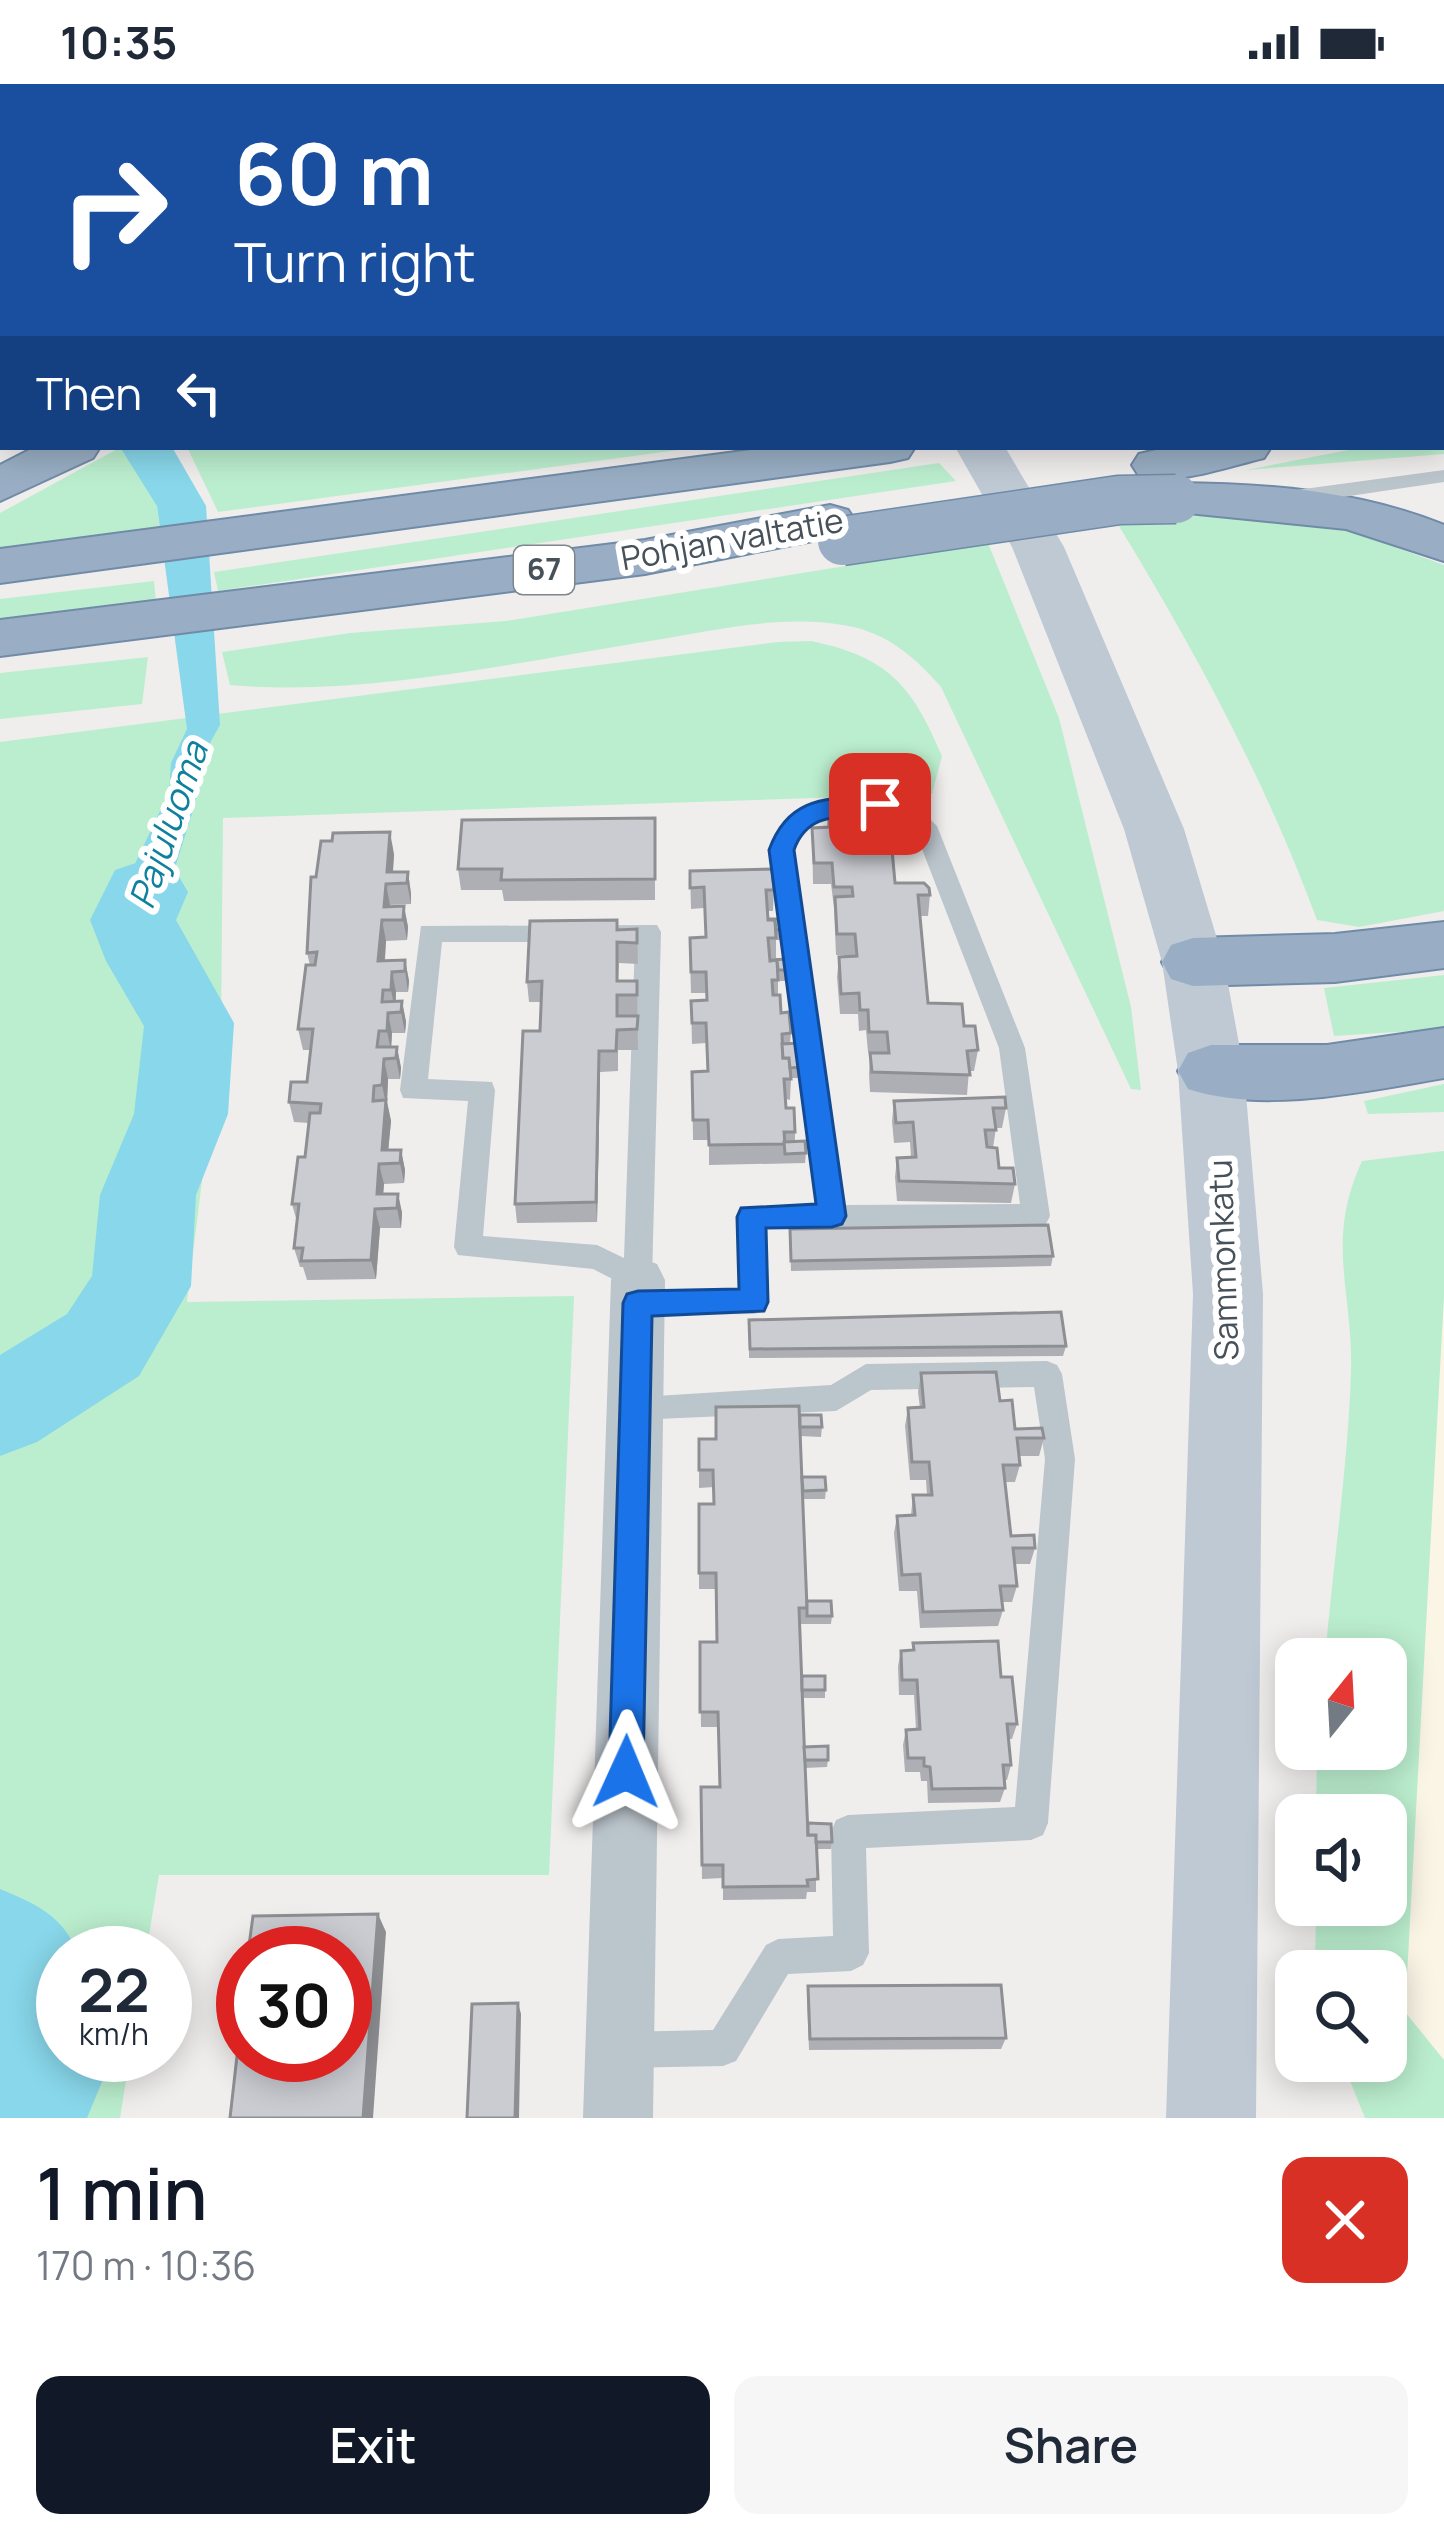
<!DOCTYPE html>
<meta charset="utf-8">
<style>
:root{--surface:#fff;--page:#f6f6f7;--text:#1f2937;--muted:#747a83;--accent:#111827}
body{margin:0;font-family:Manrope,sans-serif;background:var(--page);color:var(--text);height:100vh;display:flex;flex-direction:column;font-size:45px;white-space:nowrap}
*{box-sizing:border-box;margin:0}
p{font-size:39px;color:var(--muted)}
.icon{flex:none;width:66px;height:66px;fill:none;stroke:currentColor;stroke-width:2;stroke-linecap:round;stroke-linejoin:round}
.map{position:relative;height:2034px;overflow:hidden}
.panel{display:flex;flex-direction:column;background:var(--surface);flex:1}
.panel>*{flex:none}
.hud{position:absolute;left:0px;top:0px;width:1446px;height:366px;box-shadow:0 6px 30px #0003;background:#1a4fa0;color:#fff;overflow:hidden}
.needle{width:78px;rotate:18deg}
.tools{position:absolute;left:1275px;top:1554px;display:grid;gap:24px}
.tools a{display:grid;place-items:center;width:132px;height:132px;border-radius:24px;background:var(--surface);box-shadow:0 6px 30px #0003;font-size:60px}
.speed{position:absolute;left:36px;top:1842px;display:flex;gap:24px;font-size:60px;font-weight:700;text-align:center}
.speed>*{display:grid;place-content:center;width:156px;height:156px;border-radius:50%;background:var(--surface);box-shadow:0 6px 30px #0003;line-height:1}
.speed small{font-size:30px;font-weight:400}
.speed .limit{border:18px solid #d22;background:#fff;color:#111}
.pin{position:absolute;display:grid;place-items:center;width:102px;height:102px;color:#fff;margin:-51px;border-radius:24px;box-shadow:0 6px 18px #0006}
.me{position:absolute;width:132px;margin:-66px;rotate:1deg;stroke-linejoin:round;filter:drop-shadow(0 0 9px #0008)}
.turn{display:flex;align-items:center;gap:42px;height:252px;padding:0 36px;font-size:54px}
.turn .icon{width:156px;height:156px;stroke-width:2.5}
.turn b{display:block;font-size:84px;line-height:102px}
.then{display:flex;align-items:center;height:114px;padding:0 36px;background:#0003;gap:24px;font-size:45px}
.round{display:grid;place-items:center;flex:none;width:126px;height:126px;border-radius:24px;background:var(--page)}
.summary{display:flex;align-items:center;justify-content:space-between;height:204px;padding:0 36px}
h1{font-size:72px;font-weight:600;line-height:90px;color:var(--accent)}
.action{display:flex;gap:24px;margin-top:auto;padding:24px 36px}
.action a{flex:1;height:138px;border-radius:24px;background:var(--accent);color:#fff;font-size:48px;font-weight:600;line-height:138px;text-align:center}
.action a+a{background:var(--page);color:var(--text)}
.status{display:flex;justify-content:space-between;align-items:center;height:84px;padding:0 60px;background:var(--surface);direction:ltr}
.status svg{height:33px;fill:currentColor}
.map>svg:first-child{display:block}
</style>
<div class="status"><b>10:35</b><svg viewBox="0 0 49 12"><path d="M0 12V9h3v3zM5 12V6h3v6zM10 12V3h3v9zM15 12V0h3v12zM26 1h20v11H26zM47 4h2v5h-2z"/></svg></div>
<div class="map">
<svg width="1444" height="2034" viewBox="0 0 1444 2034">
<rect width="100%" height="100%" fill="#f0eded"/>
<path fill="#fbf5e6" d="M1444,1211v765l-39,-47z"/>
<g fill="#bbeece">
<path d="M912,0h532v49l-1,-46z"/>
<path d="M1444,347v23l-198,16 118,-23h79z"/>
<path d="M121,363h11l25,59 3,25 -160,20v-38z"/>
<path d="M187,363h513l-482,65z"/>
<path d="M939,379l17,18 -738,110 -4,-19z"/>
<path d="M1249,431l102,16 93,34v346l-85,16 -42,-7c-51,-139 -125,-275 -203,-402z"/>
<path d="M988,459l71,175 72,289 10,83 -10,-1 -190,-402c-28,-32 -55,-55 -98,-62 -63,-11 -131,6 -193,16 -132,21 -287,56 -420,44l-8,-33 128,-19 156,-12z"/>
<path d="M154,497l2,22 -156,19v-23z"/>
<path d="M811,557c77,16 101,44 131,115l-10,38 -709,24 -2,209 -34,275 387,-6 -25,579h-390l-13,78h-83v102h67l-10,63h-120v-1376l778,-100z"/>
<path d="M148,573l-6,47 -142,15v-46z"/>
<path d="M1444,891v54l-110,7 -10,-48z"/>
<path d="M1444,1000v28l-76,2 -4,-13z"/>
<path d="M1444,1067v144l-39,717 39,48v58h-79l-23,-57h44v-90h-71l1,-66h70v-90h-70l1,-66h69v-90h-61c8,-96 23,-192 26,-288 2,-82 -26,-129 11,-210z"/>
</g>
<path fill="#88d7ea" d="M120,363h52l34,59 14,219 -19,34 -5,42 -33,105 10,41 21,38 -30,38 -47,-69 -2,-48 54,-114 2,-29 16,-34 -30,-223z"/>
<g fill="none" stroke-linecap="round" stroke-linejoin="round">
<g fill="#88d7ea" fill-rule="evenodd">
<path d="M145,776l30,10 13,22 -12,28 58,103 -6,91 -32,81 -5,91 -52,90 -102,66 -37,14v-101l67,-41 25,-38 8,-81 34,-81 10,-88 -38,-65 -16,-41 25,-50z"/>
<path d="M0,1805c36,15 62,26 78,64h-15v102h39l4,17 -19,46h-87z"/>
</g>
<g stroke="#708ba8" stroke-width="4">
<g id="trunk">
<path d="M538,0h48l-50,3z"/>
<rect x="1443" y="244" width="1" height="28"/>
<path d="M1444,308v31h-1v-31z"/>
<path d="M35,363h65l-7,11 -93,43v-36z"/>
<path d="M773,363h142l-7,11 -18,4 -890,121v-34z"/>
<path d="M1169,363h102l-7,11c-38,9 -88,28 -125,18l-7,-11 7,-11z"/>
<path d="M1176,399c91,1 182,7 268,42v36l-98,-32 -188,-19 -8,-11 8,-11z"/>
<path d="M830,421l18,5 8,12 -8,12 -203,40 -645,82v-36l645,-80z"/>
<path d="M1444,838v46l-109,14 -142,4 -22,-7 -9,-17 9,-17 22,-7 142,-4z"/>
<path d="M1444,944v50c-77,13 -181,36 -256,11l-10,-18 10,-18 23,-8h116z"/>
</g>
</g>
<g fill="#bbc5cc" fill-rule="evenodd">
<path d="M251,0h18l-20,3z"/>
<rect x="0" y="216" width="3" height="12"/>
<path d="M1444,386v12l-155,23 -11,-7 11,-7z"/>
<path d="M881,711l32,8 24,23 88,222 25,168 -4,8 -280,5 2,73 -4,9 -10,3 -116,1 -10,-3 -4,-9 4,-9 8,-3 -43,-22 -135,-14 -4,-8 14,-146 -65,-3 -3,-8 21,-164 236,-1 4,7 -9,348 -9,11 96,-1 -2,-73 4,-8 76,-4 -47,-355c19,-56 61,-51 111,-55zM881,729l16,3 18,15 84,217 21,156 -176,1 -50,-355c13,-39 52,-35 87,-37zM442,858h193l-11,316 -27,-13 -114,-9 12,-146 -3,-8 -64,-3z"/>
<path d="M1047,1277l10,4 5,9 13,85 -27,364 -5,12 -12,5 -165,8 3,105 -6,12 -12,6 -63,3 -52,87 -13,5 -104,2 -13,-5 -5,-13 5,-13 13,-5 94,-2 53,-85 12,-6 55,-3 -2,-104 5,-12 12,-5 167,-8 30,-348 -11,-72 -163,3 -35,21 -201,9 -11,-4 -4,-9 4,-9 207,-13 35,-21z"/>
</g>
<g fill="#bbc5cc" fill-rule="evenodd">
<path d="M774,0h36l2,3h-36z"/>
<rect x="1443" y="153" width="1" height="22"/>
<path d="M638,1173l19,7 8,16 -12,838h-70l28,-838 8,-16z"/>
</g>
<g fill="#bec9d4" fill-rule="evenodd">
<path d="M601,0h44l2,3h-44z"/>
<path d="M955,363h50l59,100 120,282 40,133 20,109 19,223 -7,824h-90l27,-824 -15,-223 -16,-109 -38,-133 -112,-282z"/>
</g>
<use href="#trunk" fill="#99aec4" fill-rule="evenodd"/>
<g stroke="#708ba8" stroke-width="51" stroke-linecap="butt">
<path id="trunk-bridge" d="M842,457l277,-41 57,-1"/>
</g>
<use href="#trunk-bridge" stroke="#99aec4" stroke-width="48"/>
</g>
<g fill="#aeafb5">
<path d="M0,0h226l-3,3h-220v194h-3z"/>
<path d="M828,720l71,23 -2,22 -5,-1 3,35 35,12 -2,21h-8l8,87 36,23 14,24 -4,21h-5l-2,24 -97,-3 -1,-18 1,-21 15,-1h-17l-2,-22 -7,1 -1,-17h-18l-3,-37 2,-20 15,-1v-1h-18l-2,-47 -3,-24h-18l-1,-56 15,-1z"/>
<path d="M655,734v82l-151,1 -2,-11h-41l-3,-21z"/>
<path d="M394,770l-1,18h15l3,22v10l-21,1 -1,2 15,-1 4,21 -1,13 -21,1 -1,20 20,-1 4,21 -1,11h-12v9h6l4,21 -1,11h-13l-1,14h6l4,21 -1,11h-12l-1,23 4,19 -3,29h13l4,20 -1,13 -20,1 -1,10h15l4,19 -1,15h-21l-4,51 -69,1 -4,-13h-3l-6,-19 3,-26 -5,-18 13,-47 4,-34 -15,-1 -5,-20 18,-20 4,-32h-8l-5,-21 12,-64 -3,-12 9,-76z"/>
<path d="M690,787l84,19 -1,21h-6l1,8 18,10v11h-10v18l-7,1h19v22h-10v14l3,18 10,20 -1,10 12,24 -1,11h-10l-1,22 -4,-1v9l9,24v10l11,11 -1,10 -96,2v-25h-16l-1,-68 15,-1 -1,-28 -14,1 -1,-43 15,-1v-7h-15l-1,-34 16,-22 -2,-29 -13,1z"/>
<path d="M637,845l1,35 -19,-1 -1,18h19l1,69h-20v21l-18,1 -3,150 -80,1 -2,-19 25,-173 1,-29h-12l-2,-20 91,-52z"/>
<path d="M894,1017l112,7 -4,20h-6l-3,20 6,20 16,16 -4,19 -114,-2 -2,-24 2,-19 14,-1 -1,-15 -16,1 -2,-22z"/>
<path d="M790,1145l263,27 -2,10 -260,5z"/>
<path d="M749,1236l317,26 -3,10 -314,2z"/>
<path d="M921,1289l79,28 15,28 29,9 -5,18h-20l1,9 -5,17h-10l6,54 24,12 -5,16h-16l3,22 -5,16h-10l1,8 -5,16 -78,2 -3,-37h-18l-5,-58 3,-17 14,-1 2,-20h14l-1,-15h-16l-5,-54 3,-18h12l-2,-16z"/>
<path d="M800,1331l22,12 -1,10 -21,-1 2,41 24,13 -1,9h-22l4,102 25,15 -1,8h-31l2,52 23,14v8h-22l1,49 24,13 -1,7 -22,1 3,55 24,19 -1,7h-15v43h-9l-1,7 -83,1v-22l-21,1 -1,-92h18l-1,-60h-17l-1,-85h17l-1,-53h-17v-85h15v-17l-15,1v-49h17z"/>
<path d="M913,1559l88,34 16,47 -5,15h-3l2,26 -4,15h-3l1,8 -5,14 -72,1 -1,-22h-6l-1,-9h-15l-2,-27 3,-15 10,-1 -2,-34h-15l-1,-29 3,-15 11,-1z"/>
<path d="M808,1902l198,52 -5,11 -192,1 -2,-52z"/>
</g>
<g fill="#8d8f93">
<path d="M181,0h45l-3,3h-45z"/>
<path d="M390,748l4,22 -2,30 -5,-12z"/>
<path d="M408,788l3,22v10l-4,-21z"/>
<path d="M386,800l4,21 -2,15 -4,-13z"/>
<path d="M404,822l4,21 -1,13 -4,-20z"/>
<path d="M382,836l4,21 -3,41 -5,-21z"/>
<path d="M405,876l4,21 -1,11 -3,-21z"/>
<path d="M392,888l4,20 -1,18 -4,-20z"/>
<path d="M402,917l4,21 -1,11 -4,-21z"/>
<path d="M388,929l4,20 -1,18 -4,-20z"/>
<path d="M397,963l4,21 -1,11 -4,-21z"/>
<path d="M599,967l1,21 -3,150 -1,-20z"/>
<path d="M384,975l4,20 -1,23 4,19 -4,43 -5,-14 4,-46 -4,-19z"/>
<path d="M401,1066l4,20 -1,13 -4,-20z"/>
<path d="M379,1080l5,20 -2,25 -5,-15z"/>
<path d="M398,1110l4,19 -1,15 -4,-20z"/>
<path d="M375,1125l5,19 -4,51 -5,-19z"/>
<path d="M378,1830l8,18 -13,186h-10z"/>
<path d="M518,1919l3,11 -2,104h-4z"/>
</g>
<g fill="#caccd2" stroke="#8d8f93" stroke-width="3">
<path d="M0,0h181l-3,3h-175v154l-3,1z"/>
<path d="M854,713h43l2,30h-9l5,56h29l5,5 1,7h-12l10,108 34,1 2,22h11l3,24 -11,1 3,24 -98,-3 -2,-19h19l-2,-21h-18l-1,-22h-8l-1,-17 -18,1 -2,-37 18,-1 -2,-22h-18l-2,-37 18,-1 -1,-9h-18l-2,-24h-18l-2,-35 18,-1 -2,-23 27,-1z"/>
<path d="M655,734v61l-154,1 1,-11h-44l4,-49z"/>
<path d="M390,748l-3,40h21l-1,11 -21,1 -2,23 20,-1 -1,14h-21l-4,41 27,-1v11l-13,1 -1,18h-8l-1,12 20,-1 -1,11 -13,1 -1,18h-8l-2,16h20l-1,11 -12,1 -2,26 -8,1 -1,15 13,-1 -4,50h19l-1,13 -21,1 -2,30h21l-1,14 -22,1 -4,51 -70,1 2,-13h-9l5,-44h-7l6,-47h7l5,-44h10l1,-9 -32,-2 2,-20h16l6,-53h-15l8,-64h9l2,-13 -10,1 4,-76h5l5,-36h11l1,-8z"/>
<path d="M772,785l2,21h-8l2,30h7l1,18h-8l2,23 7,-1 1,20h-6l1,15h7l1,18 8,-1 2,21 -9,1 1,24h6l2,21h-7l2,29h8l1,24h-11l1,12 -76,1 -1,-25h-15l-1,-48 16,-1 -2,-48h-14l-1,-22 16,-1 -1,-28h-15l-1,-34 16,-1 -2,-50 -14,1v-17z"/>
<path d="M768,835h18v10l-10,1 -1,-10z"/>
<path d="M617,836v10l20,-1v14l-20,-1v39h20v14h-20v21h21l-1,13 -20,1 -1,21h-17l-3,151 -81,2 8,-173h17l2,-50 -15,1 3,-61z"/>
<path d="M788,875v11h-10l-1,-10h-8z"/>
<path d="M800,959l2,24 -12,1 -1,-10h-6l-1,-14z"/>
<path d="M1005,1013l1,11h-13l3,22h-11l2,17 10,1 2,20h14l2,16 -116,-3 -2,-23 19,-1 -3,-35 -17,1 -2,-22z"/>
<path d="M805,1057l1,12 -21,1 -1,-12z"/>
<path d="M1048,1141l5,31 -262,5 -1,-32z"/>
<path d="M1061,1228l5,34 -316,3 -1,-29z"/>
<path d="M996,1288l4,29 12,-1 3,29 27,-1 2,10h-27l3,27h-17l8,71 23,-1 1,13h-22l4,38h-17l3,24 -80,2 -3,-38 -18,1 -5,-59 18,-1 -2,-20h19l-3,-33h-17l-4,-54 16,-1 -3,-34z"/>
<path d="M799,1322l8,202h-8l5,131 4,96h8l2,44 -11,1 1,6 -85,1v-22h-21l-1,-78h19l-2,-75h-18v-70h17l-1,-69h-17v-69h15l-1,-34h-14v-31h17v-32z"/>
<path d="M800,1331h21l1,12h-22z"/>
<path d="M802,1393h23l1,13 -23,1z"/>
<path d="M807,1517h24l1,15h-25z"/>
<path d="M998,1557l3,36h11l5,47h-10l4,41h-8l2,23 -73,1 -2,-22 -6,-1v-8h-16l-2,-28 14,-1 -3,-49h-15l-1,-29 13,-1 -1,-7z"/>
<rect x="802" y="1592" width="23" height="14"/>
<path d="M828,1662v14h-23l-1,-13z"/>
<path d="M808,1739l23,1 1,18h-16v-7h-8z"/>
<path d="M378,1830l-15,204h-133l13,-115v52h102v-102h-97l5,-37z"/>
<path d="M1001,1901l5,53 -196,1 -2,-53z"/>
<path d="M518,1919l-3,115h-48l5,-114z"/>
</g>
<path fill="#1a73e8" stroke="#114b97" stroke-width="3" d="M880,711l9,3v12c-37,10 -80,-4 -95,40l52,366 -4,8 -10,3 -66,1 2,74 -4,9 -112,5 -9,456 -5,12 -12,5 -12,-5 -5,-12 14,-469 4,-9 11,-3 101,-2 -2,-72 4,-9 75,-4 -47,-354c20,-56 60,-51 111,-55z"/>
<g text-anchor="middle" stroke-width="12" stroke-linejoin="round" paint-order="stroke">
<rect fill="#fff" stroke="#7e858c" stroke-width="3" x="514" y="462" width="60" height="48" rx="9"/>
<g font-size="30" font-weight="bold" fill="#46515a">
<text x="544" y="496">67</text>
</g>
<g font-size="33" fill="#46515a" stroke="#fff">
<text transform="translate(732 455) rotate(-10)" y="12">Pohjan valtatie</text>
<text transform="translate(1223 1176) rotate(-92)" y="12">Sammonkatu</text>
</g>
<g font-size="36" font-style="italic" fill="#0e819e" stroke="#fff">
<text transform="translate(168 741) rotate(-71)" y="13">Pajuluoma</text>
</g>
</g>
</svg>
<div class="tools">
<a><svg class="needle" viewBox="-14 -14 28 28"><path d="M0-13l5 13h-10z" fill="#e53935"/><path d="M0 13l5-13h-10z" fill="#747a83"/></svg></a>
<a><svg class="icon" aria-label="sound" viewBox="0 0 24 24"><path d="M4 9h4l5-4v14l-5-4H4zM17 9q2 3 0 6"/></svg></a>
<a><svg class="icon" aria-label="search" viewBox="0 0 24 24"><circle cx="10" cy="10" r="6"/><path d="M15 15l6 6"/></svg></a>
</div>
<div class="speed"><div>22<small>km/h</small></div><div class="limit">30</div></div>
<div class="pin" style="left:880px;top:720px;background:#d93025"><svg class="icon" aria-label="arrive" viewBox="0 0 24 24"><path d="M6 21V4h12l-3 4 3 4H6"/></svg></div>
<svg class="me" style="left:626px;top:1688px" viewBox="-20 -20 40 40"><path d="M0-17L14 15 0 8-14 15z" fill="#1a73e8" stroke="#fff" stroke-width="4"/></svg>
<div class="hud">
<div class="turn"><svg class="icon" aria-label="right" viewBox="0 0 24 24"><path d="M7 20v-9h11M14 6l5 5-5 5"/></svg><div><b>60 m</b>Turn right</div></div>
<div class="then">Then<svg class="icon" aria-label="left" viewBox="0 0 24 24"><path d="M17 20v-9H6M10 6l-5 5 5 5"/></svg></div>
</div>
</div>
<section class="panel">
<div class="summary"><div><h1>1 min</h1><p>170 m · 10:36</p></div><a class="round" style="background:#d93025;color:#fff"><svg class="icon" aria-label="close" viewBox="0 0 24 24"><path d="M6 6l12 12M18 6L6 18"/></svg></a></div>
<div class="action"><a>Exit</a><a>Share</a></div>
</section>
